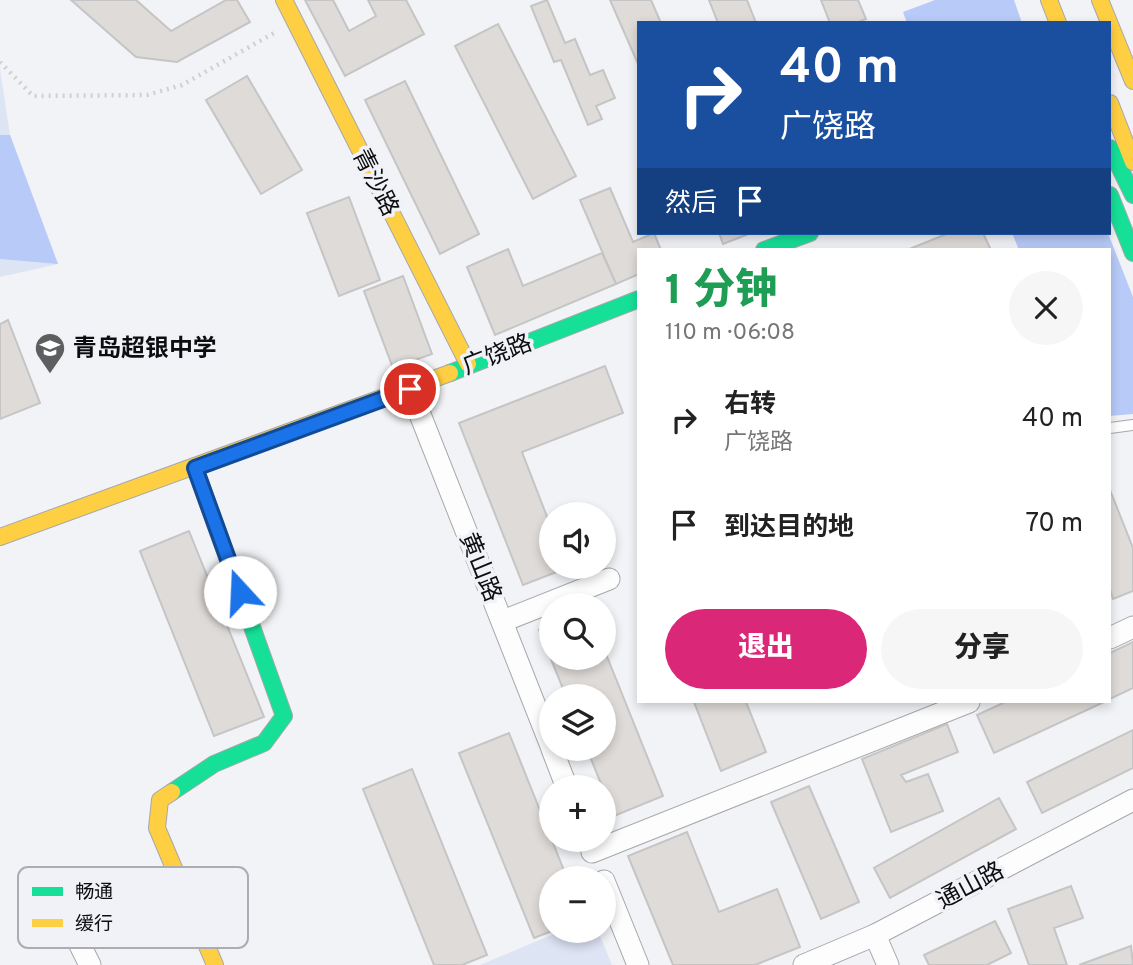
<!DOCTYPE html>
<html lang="zh">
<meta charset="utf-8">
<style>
:root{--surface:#fff;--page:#f6f6f6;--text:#222;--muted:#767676;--accent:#db2777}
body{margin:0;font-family:Overpass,"Noto Sans SC",sans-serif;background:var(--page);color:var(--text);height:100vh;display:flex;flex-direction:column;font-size:26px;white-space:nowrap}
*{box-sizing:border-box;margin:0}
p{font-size:23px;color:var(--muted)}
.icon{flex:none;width:38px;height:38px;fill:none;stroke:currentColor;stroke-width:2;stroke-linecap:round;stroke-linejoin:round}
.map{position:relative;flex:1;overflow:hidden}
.details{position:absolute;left:637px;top:248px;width:474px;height:455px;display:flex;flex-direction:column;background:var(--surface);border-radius:0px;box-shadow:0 4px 10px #0003}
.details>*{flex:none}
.hud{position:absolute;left:637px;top:21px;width:474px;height:214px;border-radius:0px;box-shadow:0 4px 10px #0003;background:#1a4fa0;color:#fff;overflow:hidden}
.tools{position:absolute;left:539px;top:502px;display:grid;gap:14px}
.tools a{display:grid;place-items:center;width:77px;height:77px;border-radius:50%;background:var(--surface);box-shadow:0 4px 10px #0003;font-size:35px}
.pin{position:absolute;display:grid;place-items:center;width:60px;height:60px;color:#fff;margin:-30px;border:4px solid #fff;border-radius:50%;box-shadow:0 2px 7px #0007}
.me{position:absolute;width:77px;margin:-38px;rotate:340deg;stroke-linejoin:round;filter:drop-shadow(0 0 5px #0008)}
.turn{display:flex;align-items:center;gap:24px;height:147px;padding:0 28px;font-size:32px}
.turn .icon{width:91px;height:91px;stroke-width:2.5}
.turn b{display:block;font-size:49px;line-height:60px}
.then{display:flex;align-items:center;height:66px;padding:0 28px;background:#0003;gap:14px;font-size:26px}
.round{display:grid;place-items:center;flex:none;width:74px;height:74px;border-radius:37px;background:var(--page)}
.overview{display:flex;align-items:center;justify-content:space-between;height:119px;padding:0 28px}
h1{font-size:42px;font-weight:800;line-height:52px;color:#1e9e55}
.cta{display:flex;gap:14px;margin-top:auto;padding:14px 28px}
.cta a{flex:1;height:80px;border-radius:42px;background:var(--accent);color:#fff;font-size:28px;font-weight:800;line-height:80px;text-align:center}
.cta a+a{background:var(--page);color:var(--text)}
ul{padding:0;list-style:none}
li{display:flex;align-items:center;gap:21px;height:105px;padding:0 28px}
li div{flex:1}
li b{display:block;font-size:26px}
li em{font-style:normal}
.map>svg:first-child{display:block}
</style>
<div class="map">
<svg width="1133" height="965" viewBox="0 0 1133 965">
<rect width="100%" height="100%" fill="#f1f3f6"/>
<g fill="#dde4f4">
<path d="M0,69l10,66 48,129 -58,13z"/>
<path d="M561,931h37l14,34h-132z"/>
</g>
<g fill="#b8caf8">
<path d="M935,0h79l8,23h-115l-4,-11z"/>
<path d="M0,135h10l48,129 -58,-5z"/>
<path d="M1012,233h96l25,64v117l-23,2v-166h-91z"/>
</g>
<g fill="#dfdbd8" stroke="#c5c5c6" stroke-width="2">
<path d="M71,0h65l35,31 55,-31h11l13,22 -73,40 -41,-5z"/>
<path d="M305,0h28l16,31 27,-15 -8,-16h38l18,34 -79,42z"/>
<path d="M547,0l18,43 10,-4 15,36 13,-5 12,28 -19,8 6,13 -14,6 -27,-65 -7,2 -23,-56z"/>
<path d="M610,0h41l10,23h-22v43z"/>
<path d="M709,0h38l9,23h-38z"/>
<path d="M821,0h37l8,19 -10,4h-26z"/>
<path d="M498,24l78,152 -43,23 -78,-153z"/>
<path d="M247,76l55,94 -41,24 -55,-94z"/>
<path d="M405,81l74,153 -39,20 -75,-154z"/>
<path d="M610,188l23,54 21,-9 7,17h-22v24l-23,10 -36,-84z"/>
<path d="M349,197l31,83 -41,16 -32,-83z"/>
<path d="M719,233h32l-28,11z"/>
<path d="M949,233h34l8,17h-84z"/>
<path d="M508,249l15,37 79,-33 14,31 -121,51 -28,-68z"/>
<path d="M403,276l29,78 -39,14 -29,-77z"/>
<path d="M8,320l32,83 -40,16v-95z"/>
<path d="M605,366l18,47 -101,39 29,75v40l16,1 -44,17 -64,-162z"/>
<path d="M1110,490l23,58v43l-20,8 -3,-10z"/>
<path d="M189,531l75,186 -50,19 -74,-185z"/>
<path d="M551,625v33h53v-9l59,147 -49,20 -27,-67h17v-53h-38l-27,-66z"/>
<path d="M1133,642v46l-23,11v-46z"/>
<path d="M694,702h52l20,50 -45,19z"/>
<path d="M1005,702h99l-110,51 -17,-38z"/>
<path d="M947,724l11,28 -57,23 5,7 22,-8 15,37 -52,21 -29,-73z"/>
<path d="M1133,730v38l-91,45 -15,-31z"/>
<path d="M509,733l58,145h-16l1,53 -18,7 -75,-185z"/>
<path d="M412,769l75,186 -25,10h-28l-71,-176z"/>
<path d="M809,786l50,116 -38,17 -50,-117z"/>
<path d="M999,798l17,31 -126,69 -16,-30z"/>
<path d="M687,832l32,80 58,-23 23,58 -45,18h-82l-45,-109z"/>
<path d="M1071,886l12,32 -29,10 13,37h-38l-21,-56z"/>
<path d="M995,921l16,32 -24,12h-58l-5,-10z"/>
<path d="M1131,946l2,19h-54z"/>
</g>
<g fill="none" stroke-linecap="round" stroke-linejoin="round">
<g stroke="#a6a8aa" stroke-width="12">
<path id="lane" d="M1110,428l23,-3"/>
</g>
<g stroke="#a6a8aa" stroke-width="23">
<g id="street">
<path d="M410,389l141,357"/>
<path d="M503,621l106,-42"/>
<path d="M1110,638l23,-11"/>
<path d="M552,749l15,39"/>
<path d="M592,852l377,-150"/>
<path d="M604,881l34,84"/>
<path d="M875,935l13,30"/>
<path d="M79,943l11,22"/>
<path d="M804,965l71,-30 258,-135"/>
</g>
</g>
<g stroke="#a6a8aa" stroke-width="18">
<g id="fast">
<path d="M1110,148l23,47"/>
<path d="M1110,195l23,58"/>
<path d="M764,250l46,-17"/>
<path d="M450,373l189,-74"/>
<path d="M172,792l42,-28 50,-21 20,-27 -89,-248"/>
</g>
</g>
<g stroke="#a6a8aa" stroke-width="18">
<g id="slow">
<path d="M284,0l184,364"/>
<path d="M1049,0l9,23"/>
<path d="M1100,0l33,81"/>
<path d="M1110,103l23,59"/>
<path d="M0,537l450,-164"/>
<path d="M172,792l-12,8 -3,28 58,137"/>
</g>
</g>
<path stroke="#d0d0d1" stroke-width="4.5" stroke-dasharray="2 5" stroke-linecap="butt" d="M0,62l33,34 114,-1 35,-10 92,-52"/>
<use href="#lane" stroke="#fdfdfe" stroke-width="10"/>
<use href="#street" stroke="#fdfdfe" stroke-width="21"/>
<use href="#fast" stroke="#16e098" stroke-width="16"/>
<use href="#slow" stroke="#ffcf43" stroke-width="16"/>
</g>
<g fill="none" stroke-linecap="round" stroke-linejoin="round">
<g stroke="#114b97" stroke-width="18">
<path id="route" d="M240,592l-45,-124 215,-79"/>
</g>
<use href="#route" stroke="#1a73e8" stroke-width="12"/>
</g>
<defs>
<g id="school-pin" transform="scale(1.575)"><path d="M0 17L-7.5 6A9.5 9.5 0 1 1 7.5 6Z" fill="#5c5e5f" stroke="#f0f2f7"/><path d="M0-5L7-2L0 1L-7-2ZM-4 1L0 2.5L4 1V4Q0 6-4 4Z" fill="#fff"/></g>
</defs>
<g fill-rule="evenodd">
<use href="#school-pin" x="50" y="348"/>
</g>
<g text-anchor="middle" stroke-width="7" stroke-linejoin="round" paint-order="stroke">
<g font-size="24" fill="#0c0d0e" stroke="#f0f2f7">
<text transform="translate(376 182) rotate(63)" y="8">青沙路</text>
<text transform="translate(497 354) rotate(-21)" y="8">广饶路</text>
<text transform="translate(481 567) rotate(68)" y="8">黄山路</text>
<text transform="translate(970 885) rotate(-28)" y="8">通山路</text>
</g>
<g font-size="24" font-weight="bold" fill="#0c0d0e" stroke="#f0f2f7" text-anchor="start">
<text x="73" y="356">青岛超银中学</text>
</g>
</g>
<rect x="18" y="867" width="230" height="81" rx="10" fill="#f0f2f7" stroke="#acadb1" stroke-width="2"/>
<rect x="32" y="887" width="31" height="9" fill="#16e098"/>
<rect x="32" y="919" width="31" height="8" fill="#ffcf43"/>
<g font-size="19" fill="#0c0d0e">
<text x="75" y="898">畅通</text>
<text x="75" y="930">缓行</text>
</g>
</svg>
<div class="tools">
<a><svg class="icon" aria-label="sound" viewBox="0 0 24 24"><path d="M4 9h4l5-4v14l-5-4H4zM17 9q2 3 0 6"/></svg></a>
<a><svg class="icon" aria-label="search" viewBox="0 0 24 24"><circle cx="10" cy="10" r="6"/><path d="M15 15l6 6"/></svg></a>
<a><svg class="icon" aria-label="layers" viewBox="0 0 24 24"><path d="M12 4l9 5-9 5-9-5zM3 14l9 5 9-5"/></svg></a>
<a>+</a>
<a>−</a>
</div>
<div class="pin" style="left:410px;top:389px;background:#d93025"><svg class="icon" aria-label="arrive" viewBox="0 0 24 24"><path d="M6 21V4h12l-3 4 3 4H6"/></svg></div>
<svg class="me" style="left:240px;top:592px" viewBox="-20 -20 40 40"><circle r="19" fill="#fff"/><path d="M0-13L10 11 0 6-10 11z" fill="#1a73e8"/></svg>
<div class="hud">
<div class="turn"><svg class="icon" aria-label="right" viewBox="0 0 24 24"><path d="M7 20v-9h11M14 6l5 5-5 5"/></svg><div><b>40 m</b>广饶路</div></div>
<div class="then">然后<svg class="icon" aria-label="arrive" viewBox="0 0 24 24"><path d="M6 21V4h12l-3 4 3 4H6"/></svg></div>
</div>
<section class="details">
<div class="overview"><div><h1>1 分钟</h1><p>110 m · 06:08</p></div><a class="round"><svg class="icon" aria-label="close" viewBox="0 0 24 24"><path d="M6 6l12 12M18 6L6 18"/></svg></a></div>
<ul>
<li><svg class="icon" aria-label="right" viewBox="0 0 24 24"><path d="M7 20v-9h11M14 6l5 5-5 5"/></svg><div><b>右转</b><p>广饶路</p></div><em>40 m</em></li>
<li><svg class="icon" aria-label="arrive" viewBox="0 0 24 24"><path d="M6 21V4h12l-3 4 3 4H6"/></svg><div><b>到达目的地</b></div><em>70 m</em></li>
</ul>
<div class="cta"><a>退出</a><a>分享</a></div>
</section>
</div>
